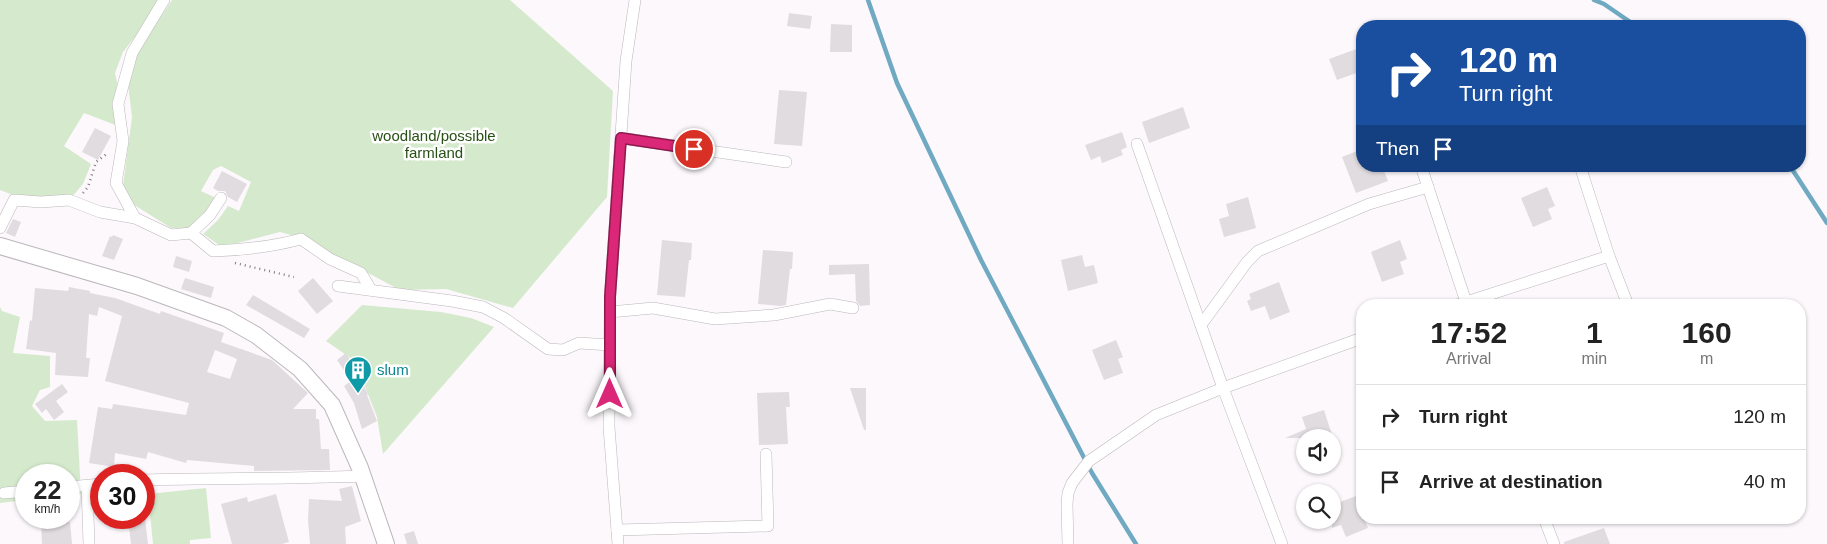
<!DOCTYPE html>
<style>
:root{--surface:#fff;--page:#f6f6f6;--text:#222;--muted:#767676;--line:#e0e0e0}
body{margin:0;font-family:Helvetica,sans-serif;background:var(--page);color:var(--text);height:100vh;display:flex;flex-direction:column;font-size:19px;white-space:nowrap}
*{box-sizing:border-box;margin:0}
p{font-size:16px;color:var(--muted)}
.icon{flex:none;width:28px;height:28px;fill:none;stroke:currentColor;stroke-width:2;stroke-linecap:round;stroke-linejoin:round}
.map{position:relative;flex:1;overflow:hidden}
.sheet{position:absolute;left:1356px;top:299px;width:450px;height:225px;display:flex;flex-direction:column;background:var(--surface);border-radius:20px;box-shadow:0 1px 4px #0004}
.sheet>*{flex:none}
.banner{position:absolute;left:1356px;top:20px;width:450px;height:152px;border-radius:20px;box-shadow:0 1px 4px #0004;background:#1a4fa0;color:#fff;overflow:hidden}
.buttons{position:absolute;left:1296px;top:429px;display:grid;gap:10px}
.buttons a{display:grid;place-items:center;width:45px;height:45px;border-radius:50%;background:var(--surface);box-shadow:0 1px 4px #0004;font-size:25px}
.speed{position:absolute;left:15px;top:464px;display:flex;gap:10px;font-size:25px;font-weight:700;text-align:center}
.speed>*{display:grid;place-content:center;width:65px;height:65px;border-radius:50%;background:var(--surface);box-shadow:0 1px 4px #0004;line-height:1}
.speed small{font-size:12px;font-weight:400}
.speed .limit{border:8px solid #d22;background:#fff;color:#111}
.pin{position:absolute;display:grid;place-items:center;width:42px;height:42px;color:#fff;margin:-21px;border:2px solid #fff;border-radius:50%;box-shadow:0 1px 5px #0007}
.me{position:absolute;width:55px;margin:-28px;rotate:0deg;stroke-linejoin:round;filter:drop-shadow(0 0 4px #0008)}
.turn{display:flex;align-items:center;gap:18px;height:105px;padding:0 20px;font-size:22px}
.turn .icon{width:65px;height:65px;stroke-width:2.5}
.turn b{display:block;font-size:35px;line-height:42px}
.then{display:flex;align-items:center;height:48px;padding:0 20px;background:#0003;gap:10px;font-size:19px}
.eta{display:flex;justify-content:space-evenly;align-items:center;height:85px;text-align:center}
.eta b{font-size:30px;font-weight:700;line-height:35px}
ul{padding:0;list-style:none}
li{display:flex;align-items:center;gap:15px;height:65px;padding:0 20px;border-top:1px solid var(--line)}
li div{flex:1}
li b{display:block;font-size:19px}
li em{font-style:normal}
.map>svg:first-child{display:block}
</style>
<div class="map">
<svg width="1827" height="544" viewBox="0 0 1827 544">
<rect width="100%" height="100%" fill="#fcf8fc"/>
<g fill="#d5eacd">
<path d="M0,0h159l-10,19 -26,33 -8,21 7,33 -4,20 -34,-13 -20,33 27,18 -8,20 -13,15 -57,-4 -13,-5z"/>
<path d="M172,0h338l103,91 -6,106 -94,111 -67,-19 -46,1 -98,-52 -22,-6 -58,15 -19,-13 15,-14 10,-14 11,5 12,-29 -30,-16 -8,4 -12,21 15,7 -4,12 -19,19 -22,-1 -43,-27 -6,-8 10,-76 -6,-48z"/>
<path d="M362,305l79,7 30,6 23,9 -111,127 -6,-37 -22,-56 -29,-20z"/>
<path d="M0,307l2,4 18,6 -7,36 37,3v31l-10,3 -8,16 13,15 32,-1 4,74 -12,1v-20h-43v25l-26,3z"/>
<path d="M206,488l5,50 -21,2v4h-37l-5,-50z"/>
</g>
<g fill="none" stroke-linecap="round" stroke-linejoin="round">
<g stroke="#6fa9c2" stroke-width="4.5">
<path d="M868,0l29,83 84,177 111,213 44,71"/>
<path d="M1594,0l10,4 32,22"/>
<path d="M1790,166l37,57"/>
</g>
</g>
<g fill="#e1dce0" fill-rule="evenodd">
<path d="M789,13l23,3 -2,13 -23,-3z"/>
<path d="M831,24l21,1v27h-22z"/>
<path d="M1362,47v24l-25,9 -8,-21z"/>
<path d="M779,90l28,2 -5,54 -28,-2z"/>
<path d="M1183,107l7,21 -41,15 -7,-21z"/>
<path d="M95,128l16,8 -13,24 -16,-8z"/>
<path d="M1122,132l5,15 -6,3 2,5 -21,8 -2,-7 -9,4 -6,-15z"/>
<path d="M1362,149v17h20l6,15 -32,12 -14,-36z"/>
<path d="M222,171l25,13 -10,18 -9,-5 -3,-6h-7l-5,-3z"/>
<path d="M1547,187l8,19 -7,3 4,10 -19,8 -12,-29z"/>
<path d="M1248,197l8,31 -32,9 -5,-18 10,-3 -3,-12z"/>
<path d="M13,219l8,3 -6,15 -9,-4z"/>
<path d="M113,235l10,4 -9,21 -12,-4 8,-20 2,1z"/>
<path d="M662,240l30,3 -1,17h-2l-4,37 -28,-2z"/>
<path d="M1400,240l7,19 -7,3 4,12 -22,8 -11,-30z"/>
<path d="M763,250l30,2 -1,17h-2l-4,36 -6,1 -22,-2z"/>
<path d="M1082,255l3,12 9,-2 4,18 -30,8 -7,-31z"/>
<path d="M176,256l16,5 -3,11 -16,-5z"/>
<path d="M869,264l1,41 -10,1 -4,-5 -1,-27 -26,1v-10z"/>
<path d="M185,278l29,9 -3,11 -30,-9z"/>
<path d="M313,278l20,23 -16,13 -19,-23z"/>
<path d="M1279,282l11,30 -20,8 -5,-14 -14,5 -4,-10 4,-2 -2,-5z"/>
<path d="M69,287l21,4v2l25,5 45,16 1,-3 63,22 -3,9 51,18 36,33 -15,16h23v10h3l2,30h8l1,21 -76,1v-5l-67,-6 -1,3 -38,-11 -2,7 -31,-6 -1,14 -25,-4 9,-56 14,2 1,-5 73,11 3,-12 -84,-22 17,-65 -23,-9 -2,9 -8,-2 -3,44h4l-2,19 -33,-2 1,-22 -30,-4 4,-29 2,1 3,-33 33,3zM215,350l22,9 -7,20 -23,-7z"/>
<path d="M253,295l57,34 -6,9 -58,-33z"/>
<path d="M1116,340l7,17 -5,2 5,14 -19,7 -12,-30z"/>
<path d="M346,353l8,13 14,28 -1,1 10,26 -15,8 -8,-26 -10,-17 7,-5 -14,-21z"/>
<path d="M62,384l6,8 -12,9 8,11 -10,8 -8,-11 -4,4 -7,-9z"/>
<path d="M850,388h16v42h-2z"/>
<path d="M789,392l1,15h-4l2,37 -29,1 -2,-52z"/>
<path d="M1324,410l9,28h-48l21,-9 -4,-12z"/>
<path d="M352,486l9,35 -16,6 1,17h-36l-2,-24 1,-21 33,2 -3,-12z"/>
<path d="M276,494l13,48 -7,2h-50l-11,-40 26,-7 1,5z"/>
<path d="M1356,496l6,17v5h2l4,10 -22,9 -5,-12 -9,3v-23z"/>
<path d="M128,518h17l3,26h-17z"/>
<path d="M70,522l2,22h-30l-1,-20z"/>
<path d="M1604,528l6,16h-46v-2z"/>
<path d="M414,531l4,13h-11l-3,-10z"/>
</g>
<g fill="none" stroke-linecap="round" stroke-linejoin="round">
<g stroke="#bbb7bb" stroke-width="12">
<g id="minor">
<path d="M621,138l165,24"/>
<path d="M1137,144l86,244 59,156"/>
<path d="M1421,166l46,139"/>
<path d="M1580,166l29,90 19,49"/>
<path d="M135,218l-19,-35 7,-42 -5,-37 14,-51 32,-53"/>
<path d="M0,228l14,-28 27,2 28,-2 31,12 35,6 36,17 20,-2 22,18c30,-1 58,-4 88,-12l29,20 31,14 10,17"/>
<path d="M191,233l19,-18 11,-17"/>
<path d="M338,286l114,15 31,6 21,11 44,31 15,1 16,-7 31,2"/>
<path d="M1457,305l152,-49"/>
<path d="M610,312l43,-4 62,11 59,-4 56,-11 23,4"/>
<path d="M1201,325l46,-63 11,-11 111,-47 59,-17"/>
<path d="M144,480c73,-2 146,-1 219,-4"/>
<path d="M87,486l2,58"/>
<path d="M69,487l32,-3"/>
<path d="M4,493l22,-2"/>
<path d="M1544,518l10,26"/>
<path d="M617,530l151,-4 -2,-72"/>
<path d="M618,544l-9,-117 1,-130 16,-236 9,-61"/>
<path d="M1068,544l-1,-40 1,-11 4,-10 17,-22 67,-46 67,-27 139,-50"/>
</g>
</g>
<g stroke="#bbb7bb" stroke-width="18">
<path id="secondary" d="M0,246l137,40 89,32 30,17 44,34 32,36 28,63 26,76"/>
</g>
<g stroke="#7f7d7f" stroke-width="2.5" stroke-dasharray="1 4" stroke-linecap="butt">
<path d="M83,193l5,-6 8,-25 12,-9"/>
<path d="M235,263l59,14"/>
</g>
<use href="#minor" stroke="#fff" stroke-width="11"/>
<use href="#secondary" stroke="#fff" stroke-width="16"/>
</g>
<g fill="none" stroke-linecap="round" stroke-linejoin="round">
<g stroke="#8e194d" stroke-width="12">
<path id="route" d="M610,394v-97l11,-159 73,11"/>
</g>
<use href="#route" stroke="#db2777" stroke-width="9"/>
</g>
<defs>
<g id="building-pin" transform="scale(1.4375)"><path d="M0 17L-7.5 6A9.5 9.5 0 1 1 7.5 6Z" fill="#0f9aa8" stroke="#fff"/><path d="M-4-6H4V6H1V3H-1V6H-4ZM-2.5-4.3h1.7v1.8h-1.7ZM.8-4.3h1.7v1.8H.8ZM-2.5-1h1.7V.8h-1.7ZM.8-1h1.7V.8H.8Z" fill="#fff"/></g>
</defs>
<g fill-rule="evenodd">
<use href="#building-pin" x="358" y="370"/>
</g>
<g text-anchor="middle" stroke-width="5" stroke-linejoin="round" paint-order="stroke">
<g font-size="15" fill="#275013" stroke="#fff">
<text x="434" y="141">woodland/possible<tspan x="434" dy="17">farmland</tspan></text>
</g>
<g font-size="15" fill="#0d838f" stroke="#fff" text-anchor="start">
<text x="377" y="375">slum</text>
</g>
</g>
</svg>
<div class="buttons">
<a><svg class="icon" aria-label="sound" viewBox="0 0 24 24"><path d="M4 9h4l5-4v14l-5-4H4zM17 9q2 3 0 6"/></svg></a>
<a><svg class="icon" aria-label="search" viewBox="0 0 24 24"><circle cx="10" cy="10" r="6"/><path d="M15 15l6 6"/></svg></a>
</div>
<div class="speed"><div>22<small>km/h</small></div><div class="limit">30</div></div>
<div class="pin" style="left:694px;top:149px;background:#d93025"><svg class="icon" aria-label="arrive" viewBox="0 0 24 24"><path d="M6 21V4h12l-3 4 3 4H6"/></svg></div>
<svg class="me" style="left:610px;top:394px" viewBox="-20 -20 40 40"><path d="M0-17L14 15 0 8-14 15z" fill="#db2777" stroke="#fff" stroke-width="4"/></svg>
<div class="banner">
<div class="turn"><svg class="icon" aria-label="right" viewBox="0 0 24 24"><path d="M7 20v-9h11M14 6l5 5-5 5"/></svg><div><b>120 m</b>Turn right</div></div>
<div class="then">Then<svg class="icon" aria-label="arrive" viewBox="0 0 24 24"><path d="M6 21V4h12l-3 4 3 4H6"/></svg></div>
</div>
<section class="sheet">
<div class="eta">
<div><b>17:52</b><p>Arrival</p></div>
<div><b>1</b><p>min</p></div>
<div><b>160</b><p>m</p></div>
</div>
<ul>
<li><svg class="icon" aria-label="right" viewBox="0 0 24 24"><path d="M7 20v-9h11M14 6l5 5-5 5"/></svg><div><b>Turn right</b></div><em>120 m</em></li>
<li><svg class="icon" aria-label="arrive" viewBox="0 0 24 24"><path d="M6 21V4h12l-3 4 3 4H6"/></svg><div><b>Arrive at destination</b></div><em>40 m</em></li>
</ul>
</section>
</div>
